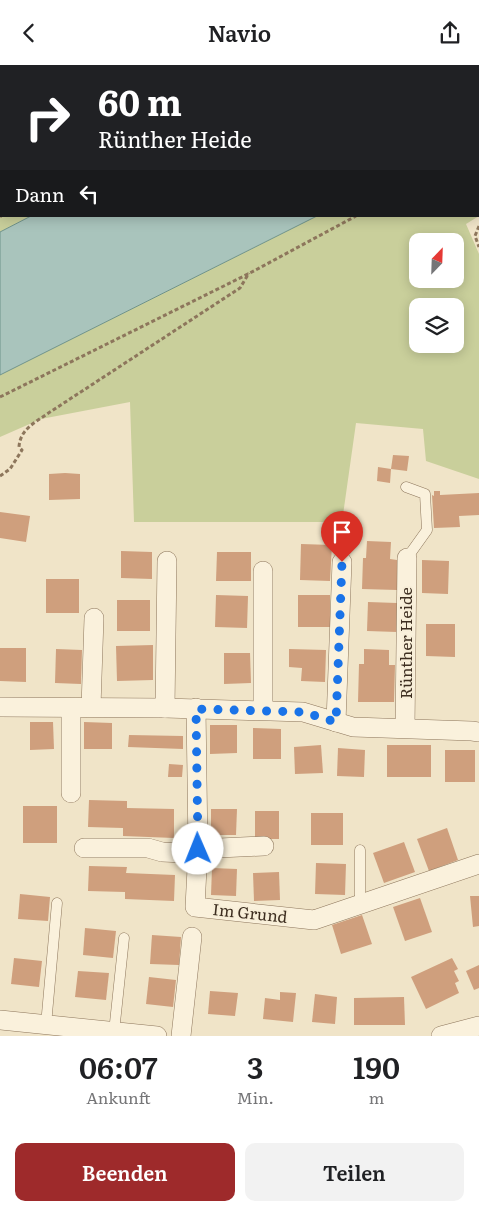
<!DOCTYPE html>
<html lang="de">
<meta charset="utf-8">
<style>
:root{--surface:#fff;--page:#f2f2f2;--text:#202124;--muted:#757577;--accent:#9e2a2b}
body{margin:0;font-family:Literata,serif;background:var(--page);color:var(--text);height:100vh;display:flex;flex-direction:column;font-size:19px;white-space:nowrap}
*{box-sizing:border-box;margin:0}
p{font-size:16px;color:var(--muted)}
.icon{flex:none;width:28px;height:28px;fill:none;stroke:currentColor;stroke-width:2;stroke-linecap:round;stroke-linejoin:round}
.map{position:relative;height:971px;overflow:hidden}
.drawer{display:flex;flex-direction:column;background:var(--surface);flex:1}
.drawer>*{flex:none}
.top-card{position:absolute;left:0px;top:0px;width:480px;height:152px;box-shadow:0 2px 12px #0003;background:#202124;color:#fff;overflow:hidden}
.needle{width:32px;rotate:23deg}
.tools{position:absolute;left:409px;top:168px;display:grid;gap:10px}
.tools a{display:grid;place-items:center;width:55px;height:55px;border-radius:10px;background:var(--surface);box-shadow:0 2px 12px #0003;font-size:25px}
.pin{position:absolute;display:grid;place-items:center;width:42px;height:42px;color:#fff;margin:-51px -21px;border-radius:50% 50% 50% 0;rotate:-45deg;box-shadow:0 0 5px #0007}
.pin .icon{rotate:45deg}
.me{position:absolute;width:55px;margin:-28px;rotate:359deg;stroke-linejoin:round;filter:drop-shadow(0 0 4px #0008)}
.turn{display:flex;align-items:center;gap:18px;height:105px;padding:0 15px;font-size:22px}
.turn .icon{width:65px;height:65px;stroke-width:2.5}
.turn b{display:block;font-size:35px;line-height:42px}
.then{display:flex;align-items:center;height:48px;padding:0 15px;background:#0003;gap:10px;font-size:19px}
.eta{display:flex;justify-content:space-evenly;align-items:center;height:85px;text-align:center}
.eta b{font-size:30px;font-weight:600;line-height:35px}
.cta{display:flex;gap:10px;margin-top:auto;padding:10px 15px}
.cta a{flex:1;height:58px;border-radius:10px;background:var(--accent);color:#fff;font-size:20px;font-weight:600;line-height:58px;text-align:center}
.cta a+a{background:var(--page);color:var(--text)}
header{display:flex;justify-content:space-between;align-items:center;height:65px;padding:0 15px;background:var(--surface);font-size:22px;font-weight:600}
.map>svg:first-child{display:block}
</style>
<header><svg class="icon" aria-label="back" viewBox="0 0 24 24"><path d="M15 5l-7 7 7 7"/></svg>Navio<svg class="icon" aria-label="share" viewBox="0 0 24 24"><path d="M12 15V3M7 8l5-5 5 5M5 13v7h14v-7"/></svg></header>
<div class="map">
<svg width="479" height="971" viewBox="0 0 479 971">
<rect width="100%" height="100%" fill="#f0e4c8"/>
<g fill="#c9cf9b" fill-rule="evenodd">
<path d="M479,65v86l-13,8 13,30v225l-53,-18 -3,-32 -67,-6 -14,99h-208l-4,-120 -89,17 -41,18v-62l317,-159h162zM418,176h37v38h-37zM418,241h37v38h-37z"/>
<path d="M0,120h1v31h30l-31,16z"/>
</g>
<path fill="#a9c4bc" stroke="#6f938a" d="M31,151h286l-317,159v-143z"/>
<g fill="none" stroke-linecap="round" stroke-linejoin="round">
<path stroke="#6f938a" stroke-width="5" d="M0,132h1"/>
</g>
<g fill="#cf9f7d">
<path d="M393,390l16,1 -2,15 -16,-2 -1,14 -13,-2 1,-14 13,2z"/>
<path d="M65,408l15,1v25l-31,1v-26z"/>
<path d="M434,426h6v4l39,-2v22l-20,1 1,11 -26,1 -2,-33 2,1z"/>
<path d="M0,447l30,4 -4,26 -26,-4z"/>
<path d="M367,476l24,1 -1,17 7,1v30l-35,-1 1,-31h3z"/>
<path d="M301,479l31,1 -2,36 -30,-1z"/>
<path d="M121,486l31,1v27l-31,-1z"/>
<path d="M217,487h34v29h-35z"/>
<path d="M422,495l27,1 -1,33 -26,-1z"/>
<rect x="46" y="514" width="33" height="34"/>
<path d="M216,530l32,1 -1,32 -32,-1z"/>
<rect x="298" y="530" width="32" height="32"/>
<rect x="117" y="535" width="33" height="31"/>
<path d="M368,537l29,1v29l-30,-1z"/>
<path d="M426,559h29v33l-29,-1z"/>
<path d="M153,580v35l-36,1 -1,-35z"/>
<path d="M0,583h26v34l-26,-1z"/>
<path d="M56,584l26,1 -1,34 -26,-1z"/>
<path d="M289,584l37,1 -1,32 -24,-1 1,-13 -13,-1z"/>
<path d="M364,584l25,1v15h6l-1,37h-36l1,-38h5z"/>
<path d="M224,588h26l1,30 -27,1z"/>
<path d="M30,657h23l1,27 -24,1z"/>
<path d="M84,657l28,1v26h-28z"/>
<path d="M210,660h27v28l-27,1z"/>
<path d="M253,663l28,1v30h-28z"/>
<path d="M129,670l54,1v13l-55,-2z"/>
<path d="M321,680l2,28 -28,1 -1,-27z"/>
<rect x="387" y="680" width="44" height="32"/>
<path d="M338,683l27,2 -1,27 -27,-1z"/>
<rect x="445" y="685" width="30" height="32"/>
<path d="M169,699l14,1 -1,12h-14z"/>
<path d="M89,735l38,1v7l47,1v29l-51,-2v-8l-35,-1z"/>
<rect x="23" y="741" width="34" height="37"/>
<path d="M211,744h26l-1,26h-25z"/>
<rect x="255" y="746" width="24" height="28"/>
<rect x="311" y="748" width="32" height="32"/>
<path d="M447,763l11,32 -29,11 -12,-32z"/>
<path d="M404,777l11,30 -31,11 -11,-30z"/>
<path d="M316,798l30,1 -1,31 -30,-1z"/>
<path d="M89,801l38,1 -1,6 49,2 -1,26 -49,-2v-7l-37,-1z"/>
<path d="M212,803l25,1 -1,27 -25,-1z"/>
<path d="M279,807l1,28 -26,1 -1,-28z"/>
<path d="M20,829l30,3 -2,24 -30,-2z"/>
<path d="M470,831h9v30l-6,1z"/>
<path d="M420,833l12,34 -27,9 -12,-34z"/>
<path d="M362,850l10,29 -31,10 -9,-29z"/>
<path d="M85,863l31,3 -3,27 -30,-3z"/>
<path d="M152,870l29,2 -2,28 -29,-1z"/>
<path d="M14,893l28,3 -3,26 -28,-3z"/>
<path d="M452,893l6,11 -4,2 5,10 -4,2 4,10 -33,16 -15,-32z"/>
<path d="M479,900v23l-5,2 -8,-19z"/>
<path d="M78,906l31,2 -3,27 -31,-3z"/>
<path d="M149,912l27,3 -3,27 -27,-3z"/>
<path d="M210,926l28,2 -3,23 -27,-2z"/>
<path d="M280,927l16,1 -3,29 -30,-3 2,-21 15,2z"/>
<path d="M315,929l22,3 -2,27 -23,-2z"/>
<path d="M404,932l1,28h-51v-27z"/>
</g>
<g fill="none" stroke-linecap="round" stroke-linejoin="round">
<g stroke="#8d765c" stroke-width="11">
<g id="service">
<path d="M406,422l19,7 2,36 -20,28"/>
<path d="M360,785v56"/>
<path d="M46,960l11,-122"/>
<path d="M114,967l10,-94"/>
</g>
</g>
<g stroke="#8d765c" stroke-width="20">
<g id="minor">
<path d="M80,1l1,-1"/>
<path d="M263,506v139"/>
<path d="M0,642l165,1 138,4 50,15 119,4 7,1"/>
<path d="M91,642l3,-89"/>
<path d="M165,643l2,-147"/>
<path d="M196,643l2,141 -3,58 119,13 165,-56"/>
<path d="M336,657l6,-160"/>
<path d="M405,663l2,-170"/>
<path d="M71,728v-85"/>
<path d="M84,783h64l14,4 22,1 14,-4 66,-3"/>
<path d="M0,955l157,16"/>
<path d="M181,971l11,-99"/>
<path d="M441,971l38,-10"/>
</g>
</g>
<g stroke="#8d765c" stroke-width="3" stroke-dasharray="4 2.5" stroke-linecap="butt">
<path d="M274,1l2,-1"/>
<path d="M0,152l1,-1"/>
<path d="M479,161l-4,10 4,11"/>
<path d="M0,332l250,-124 106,-57"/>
<path d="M0,411l10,-7 12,-19 -3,-3c1,-17 15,-24 28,-33l193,-126 9,-15"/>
</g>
<use href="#service" stroke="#faf1dc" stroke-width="10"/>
<use href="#minor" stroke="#faf1dc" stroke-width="19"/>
</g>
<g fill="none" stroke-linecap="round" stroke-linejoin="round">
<path stroke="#1a73e8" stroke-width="9" stroke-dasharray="0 16.2" d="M198,784l-2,-140 107,3 33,10 6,-160"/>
</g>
<g text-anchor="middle" stroke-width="4" stroke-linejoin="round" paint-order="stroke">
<g font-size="16" fill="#3d2e20" stroke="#f7eed8">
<text transform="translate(406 578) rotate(-90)" y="6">Rünther Heide</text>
<text transform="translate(250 848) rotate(6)" y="6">Im Grund</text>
</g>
</g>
</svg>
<div class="tools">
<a><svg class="needle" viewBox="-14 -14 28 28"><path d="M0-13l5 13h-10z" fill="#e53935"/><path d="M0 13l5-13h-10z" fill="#757577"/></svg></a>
<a><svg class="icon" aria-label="layers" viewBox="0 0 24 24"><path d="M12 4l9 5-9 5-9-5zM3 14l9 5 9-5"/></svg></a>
</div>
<div class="pin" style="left:342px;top:497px;background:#d93025"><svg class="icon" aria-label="arrive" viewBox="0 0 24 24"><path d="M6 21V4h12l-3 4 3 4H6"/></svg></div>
<svg class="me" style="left:198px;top:784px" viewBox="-20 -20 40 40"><circle r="19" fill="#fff"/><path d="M0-13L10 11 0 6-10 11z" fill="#1a73e8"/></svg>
<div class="top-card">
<div class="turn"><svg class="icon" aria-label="right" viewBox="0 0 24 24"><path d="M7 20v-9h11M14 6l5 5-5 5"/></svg><div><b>60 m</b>Rünther Heide</div></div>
<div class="then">Dann<svg class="icon" aria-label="left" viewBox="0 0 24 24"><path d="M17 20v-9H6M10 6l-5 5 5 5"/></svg></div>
</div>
</div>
<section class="drawer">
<div class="eta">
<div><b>06:07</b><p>Ankunft</p></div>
<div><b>3</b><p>Min.</p></div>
<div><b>190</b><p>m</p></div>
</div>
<div class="cta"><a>Beenden</a><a>Teilen</a></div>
</section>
